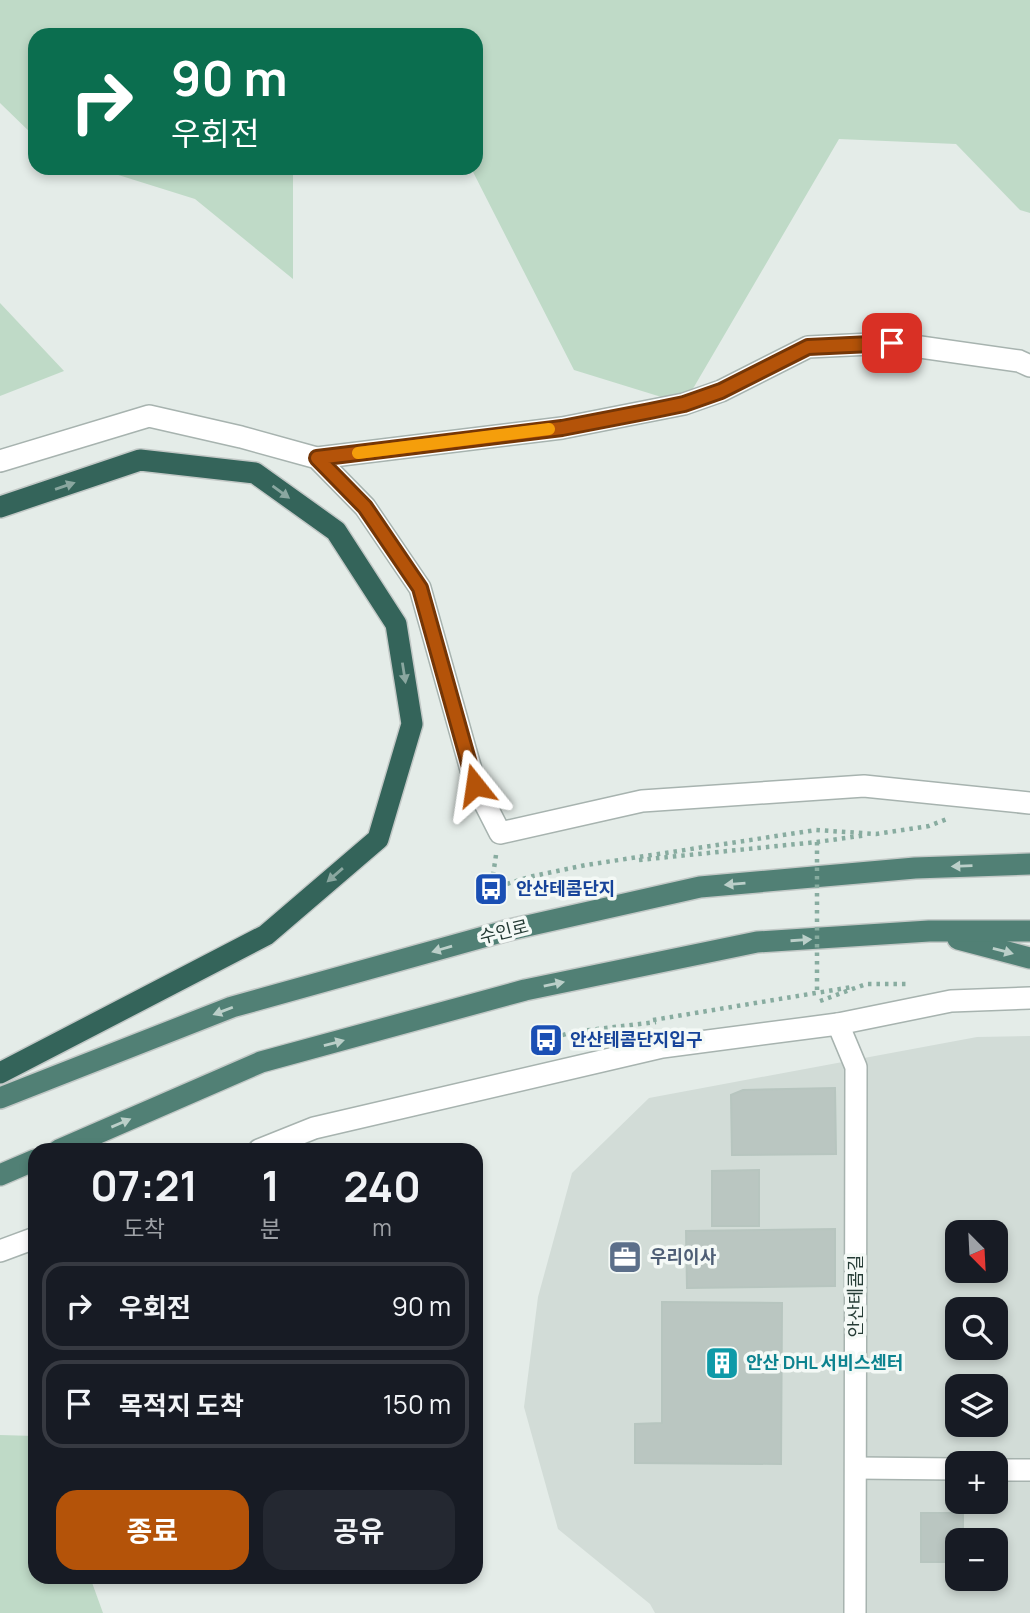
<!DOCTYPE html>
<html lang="ko">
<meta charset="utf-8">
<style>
:root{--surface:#171b24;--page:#242831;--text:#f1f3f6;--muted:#9ea1a6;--line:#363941;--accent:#b45309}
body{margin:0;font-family:Manrope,"Noto Sans KR",sans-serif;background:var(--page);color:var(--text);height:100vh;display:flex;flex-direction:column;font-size:26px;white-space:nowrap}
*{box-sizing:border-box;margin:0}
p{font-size:23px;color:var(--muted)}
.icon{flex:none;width:38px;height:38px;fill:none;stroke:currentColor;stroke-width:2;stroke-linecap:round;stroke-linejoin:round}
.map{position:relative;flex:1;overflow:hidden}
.side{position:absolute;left:28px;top:1143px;width:455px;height:441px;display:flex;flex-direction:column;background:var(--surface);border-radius:21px;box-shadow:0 4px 10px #0003}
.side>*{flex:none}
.guide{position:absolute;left:28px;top:28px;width:455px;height:147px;border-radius:21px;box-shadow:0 4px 10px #0003;background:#0b6e4f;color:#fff;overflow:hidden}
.needle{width:46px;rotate:156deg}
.tools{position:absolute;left:945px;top:1220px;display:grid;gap:14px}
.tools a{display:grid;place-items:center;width:63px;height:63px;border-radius:14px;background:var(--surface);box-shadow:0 4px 10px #0003;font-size:35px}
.pin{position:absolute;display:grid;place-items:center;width:60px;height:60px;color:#fff;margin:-30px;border-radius:14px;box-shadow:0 4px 10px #0006}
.me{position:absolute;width:77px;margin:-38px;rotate:345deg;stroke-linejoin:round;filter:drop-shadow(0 0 5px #0008)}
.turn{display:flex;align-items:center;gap:24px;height:147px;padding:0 28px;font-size:32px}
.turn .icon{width:91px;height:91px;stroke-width:2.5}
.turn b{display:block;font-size:49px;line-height:60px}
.eta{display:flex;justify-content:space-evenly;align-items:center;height:119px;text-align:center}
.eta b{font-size:42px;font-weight:700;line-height:49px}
.action{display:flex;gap:14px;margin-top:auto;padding:14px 28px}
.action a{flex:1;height:80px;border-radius:21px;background:var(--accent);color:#fff;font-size:28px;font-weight:700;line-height:80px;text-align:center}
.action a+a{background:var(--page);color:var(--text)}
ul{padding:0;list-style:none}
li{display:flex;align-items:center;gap:21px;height:88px;margin:0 14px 10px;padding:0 14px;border:4px solid var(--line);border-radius:21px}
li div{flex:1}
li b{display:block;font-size:26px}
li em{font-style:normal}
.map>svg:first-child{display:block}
</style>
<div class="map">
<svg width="1030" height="1613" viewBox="0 0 1030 1613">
<rect width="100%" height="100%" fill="#e4ece8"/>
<path fill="#d2dcd7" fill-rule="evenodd" d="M1030,1036v577h-375l-5,-9 -92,-75 -34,-122 14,-110 34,-124 77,-75 328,-61zM957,1232h39v38h-39zM957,1309h39v39h-39zM957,1386h39v38h-39zM957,1463h39v39h-39zM957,1540h39v38h-39z"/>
<g fill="#bfdac7">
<path d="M0,0h1030v213l-10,-3 -64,-66 -117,-5 -155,265 -110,-34 -103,-202h5v-133h-441v102l-35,-34z"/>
<path d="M96,168h197v111l-98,-80z"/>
<path d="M0,303l64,68 -64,25z"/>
<path d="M0,1435l35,1v141h55l13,36h-103z"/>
</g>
<g fill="#bac6c1" stroke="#b7c5bf" stroke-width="2">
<path d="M835,1088l1,66 -104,1 -1,-60 12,-5z"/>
<path d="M759,1170v56h-47v-55z"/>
<path d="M835,1229v57l-148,2 -1,-57z"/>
<path d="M662,1302l120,1 -1,161 -146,-1v-39l27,-1z"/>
<path d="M921,1513h42v27h-6v22h-36z"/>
</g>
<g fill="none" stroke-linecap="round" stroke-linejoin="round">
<g stroke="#a7b3af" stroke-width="24">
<g id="minor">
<path d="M317,458l245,-30 122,-24 37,-13 87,-44 84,-4 127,18 11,5"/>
<path d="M0,461l149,-45 92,21 76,21 48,49 55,81 55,196 25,49 142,-32 222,-15 166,17"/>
<path d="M838,1024l18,43 -1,546"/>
<path d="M856,1468l101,1"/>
<path d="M996,1470h34"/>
</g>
</g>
<g stroke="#a7b3af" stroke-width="24">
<g id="tertiary">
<path d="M259,1150l55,-22 348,-81 176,-23 113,-23 79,-3"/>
<path d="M0,1251l35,-13"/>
</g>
</g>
<g stroke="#c2c8c6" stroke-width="24">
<g id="trunk">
<path d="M958,939l72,19"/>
<path d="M0,1098l232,-91 273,-76 195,-44 215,-19 115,-4"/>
<path d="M59,1150l202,-88 264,-72 232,-48 172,-11h101"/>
<path d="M0,1175l35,-15"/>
</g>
</g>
<g stroke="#c2c8c6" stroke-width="24">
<path id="motorway" d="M0,507l140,-47 115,13 81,58 60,93 16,100 -34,115 -112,96 -266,138"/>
</g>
<g stroke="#88aca0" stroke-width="4.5" stroke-dasharray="3.5 5" stroke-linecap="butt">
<path d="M496,855l-5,34 38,-12 57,-12 230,-35 60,4 53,-8 18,-7"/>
<path d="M639,860l178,-18 50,-7"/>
<path d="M820,1001l46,-17h41"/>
<path d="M653,1020l199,-33"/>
<path d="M546,1040l27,-8 83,-10"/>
</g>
<use href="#minor" stroke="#fff" stroke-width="21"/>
<use href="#tertiary" stroke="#fff" stroke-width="21"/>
<use href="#trunk" stroke="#518075" stroke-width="21"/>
<use href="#motorway" stroke="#34645a" stroke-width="21"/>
<path stroke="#88aca0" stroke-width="4.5" stroke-dasharray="3.5 5" stroke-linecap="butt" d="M817,842v151"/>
</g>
<defs><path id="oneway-solid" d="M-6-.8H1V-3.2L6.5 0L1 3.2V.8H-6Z" transform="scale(1.75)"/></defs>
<g fill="#8aa7a0">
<use href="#oneway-solid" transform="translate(65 486) rotate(-19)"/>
<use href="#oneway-solid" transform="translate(281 492) rotate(36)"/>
<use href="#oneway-solid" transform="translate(404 673) rotate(81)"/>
<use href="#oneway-solid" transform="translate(335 875) rotate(139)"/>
</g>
<g fill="#bbcfc9">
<use href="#oneway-solid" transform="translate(962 866) rotate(178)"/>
<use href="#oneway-solid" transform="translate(735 884) rotate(175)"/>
<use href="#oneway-solid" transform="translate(801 940) rotate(-4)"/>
<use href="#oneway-solid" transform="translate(442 949) rotate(164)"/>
<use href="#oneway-solid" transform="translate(1003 951) rotate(15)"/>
<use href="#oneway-solid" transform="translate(554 984) rotate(-12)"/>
<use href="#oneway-solid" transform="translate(223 1011) rotate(159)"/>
<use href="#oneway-solid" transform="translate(334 1043) rotate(-15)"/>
<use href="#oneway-solid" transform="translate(121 1123) rotate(-23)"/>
</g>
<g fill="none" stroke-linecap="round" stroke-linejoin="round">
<g stroke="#753606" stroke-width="18">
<path id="route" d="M475,785l-55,-197 -55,-81 -48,-49 245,-30 88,-17 34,-7 37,-13 87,-44 84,-4"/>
</g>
<use href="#route" stroke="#b45309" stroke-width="12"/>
<path stroke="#f59e0b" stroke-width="12" d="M358,453l191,-24"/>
</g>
<defs>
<g id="bus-square" transform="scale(1.75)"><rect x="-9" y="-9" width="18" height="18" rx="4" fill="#1a4fb4" stroke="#f4f9f6"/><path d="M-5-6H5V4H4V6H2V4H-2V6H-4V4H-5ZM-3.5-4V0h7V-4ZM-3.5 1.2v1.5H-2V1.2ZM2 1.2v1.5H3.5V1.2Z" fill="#fff"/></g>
<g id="office-square" transform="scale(1.75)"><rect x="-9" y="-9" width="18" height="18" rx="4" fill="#5c6f8a" stroke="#f4f9f6"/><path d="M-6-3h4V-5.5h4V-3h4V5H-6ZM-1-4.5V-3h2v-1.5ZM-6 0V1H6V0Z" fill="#fff"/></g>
<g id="building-square" transform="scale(1.75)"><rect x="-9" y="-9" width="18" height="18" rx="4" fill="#0f9aa8" stroke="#f4f9f6"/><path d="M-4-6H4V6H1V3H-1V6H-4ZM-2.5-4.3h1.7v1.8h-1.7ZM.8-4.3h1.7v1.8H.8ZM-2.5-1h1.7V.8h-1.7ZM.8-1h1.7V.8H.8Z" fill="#fff"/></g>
</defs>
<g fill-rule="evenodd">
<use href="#bus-square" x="491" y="889"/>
<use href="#bus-square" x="546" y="1040"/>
<use href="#office-square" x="625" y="1257"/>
<use href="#building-square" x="722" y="1363"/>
</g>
<g text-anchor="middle" stroke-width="7" stroke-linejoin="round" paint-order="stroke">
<g font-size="18" font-weight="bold" fill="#164399" stroke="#f4f9f6" text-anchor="start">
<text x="516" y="895">안산테콤단지</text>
<text x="570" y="1046">안산테콤단지입구</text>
</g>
<g font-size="18" fill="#253b35" stroke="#f4f9f6">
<text transform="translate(504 932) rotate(-14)" y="6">수인로</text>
<text transform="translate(856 1296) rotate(-90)" y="6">안산테콤길</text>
</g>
<g font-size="18" font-weight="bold" fill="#4e5e75" stroke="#f4f9f6" text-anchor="start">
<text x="650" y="1263">우리이사</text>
</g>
<g font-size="18" font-weight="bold" fill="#0d838f" stroke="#f4f9f6" text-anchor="start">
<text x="746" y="1369">안산 DHL 서비스센터</text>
</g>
</g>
</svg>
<div class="tools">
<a><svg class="needle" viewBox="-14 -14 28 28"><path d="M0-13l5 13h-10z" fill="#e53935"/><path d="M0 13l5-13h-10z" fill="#9ea1a6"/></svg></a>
<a><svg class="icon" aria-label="search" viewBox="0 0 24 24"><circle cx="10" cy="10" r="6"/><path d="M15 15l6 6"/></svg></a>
<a><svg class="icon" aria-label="layers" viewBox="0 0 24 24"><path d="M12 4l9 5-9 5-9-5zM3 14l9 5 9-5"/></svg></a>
<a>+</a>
<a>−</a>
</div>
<div class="pin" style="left:892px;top:343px;background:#d93025"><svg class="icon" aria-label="arrive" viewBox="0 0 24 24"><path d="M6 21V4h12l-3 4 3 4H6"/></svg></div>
<svg class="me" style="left:475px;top:785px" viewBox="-20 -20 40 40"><path d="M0-17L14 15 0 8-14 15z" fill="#b45309" stroke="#fff" stroke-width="4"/></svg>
<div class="guide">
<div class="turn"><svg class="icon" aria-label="right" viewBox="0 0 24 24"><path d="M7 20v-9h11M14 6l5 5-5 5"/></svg><div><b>90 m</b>우회전</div></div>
</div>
<section class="side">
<div class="eta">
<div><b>07:21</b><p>도착</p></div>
<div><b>1</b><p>분</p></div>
<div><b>240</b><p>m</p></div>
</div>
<ul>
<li><svg class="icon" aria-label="right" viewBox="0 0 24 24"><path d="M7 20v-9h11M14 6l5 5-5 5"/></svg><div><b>우회전</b></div><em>90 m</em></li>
<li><svg class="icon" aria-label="arrive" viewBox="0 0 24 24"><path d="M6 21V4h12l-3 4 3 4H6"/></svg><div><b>목적지 도착</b></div><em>150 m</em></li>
</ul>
<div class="action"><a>종료</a><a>공유</a></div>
</section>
</div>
